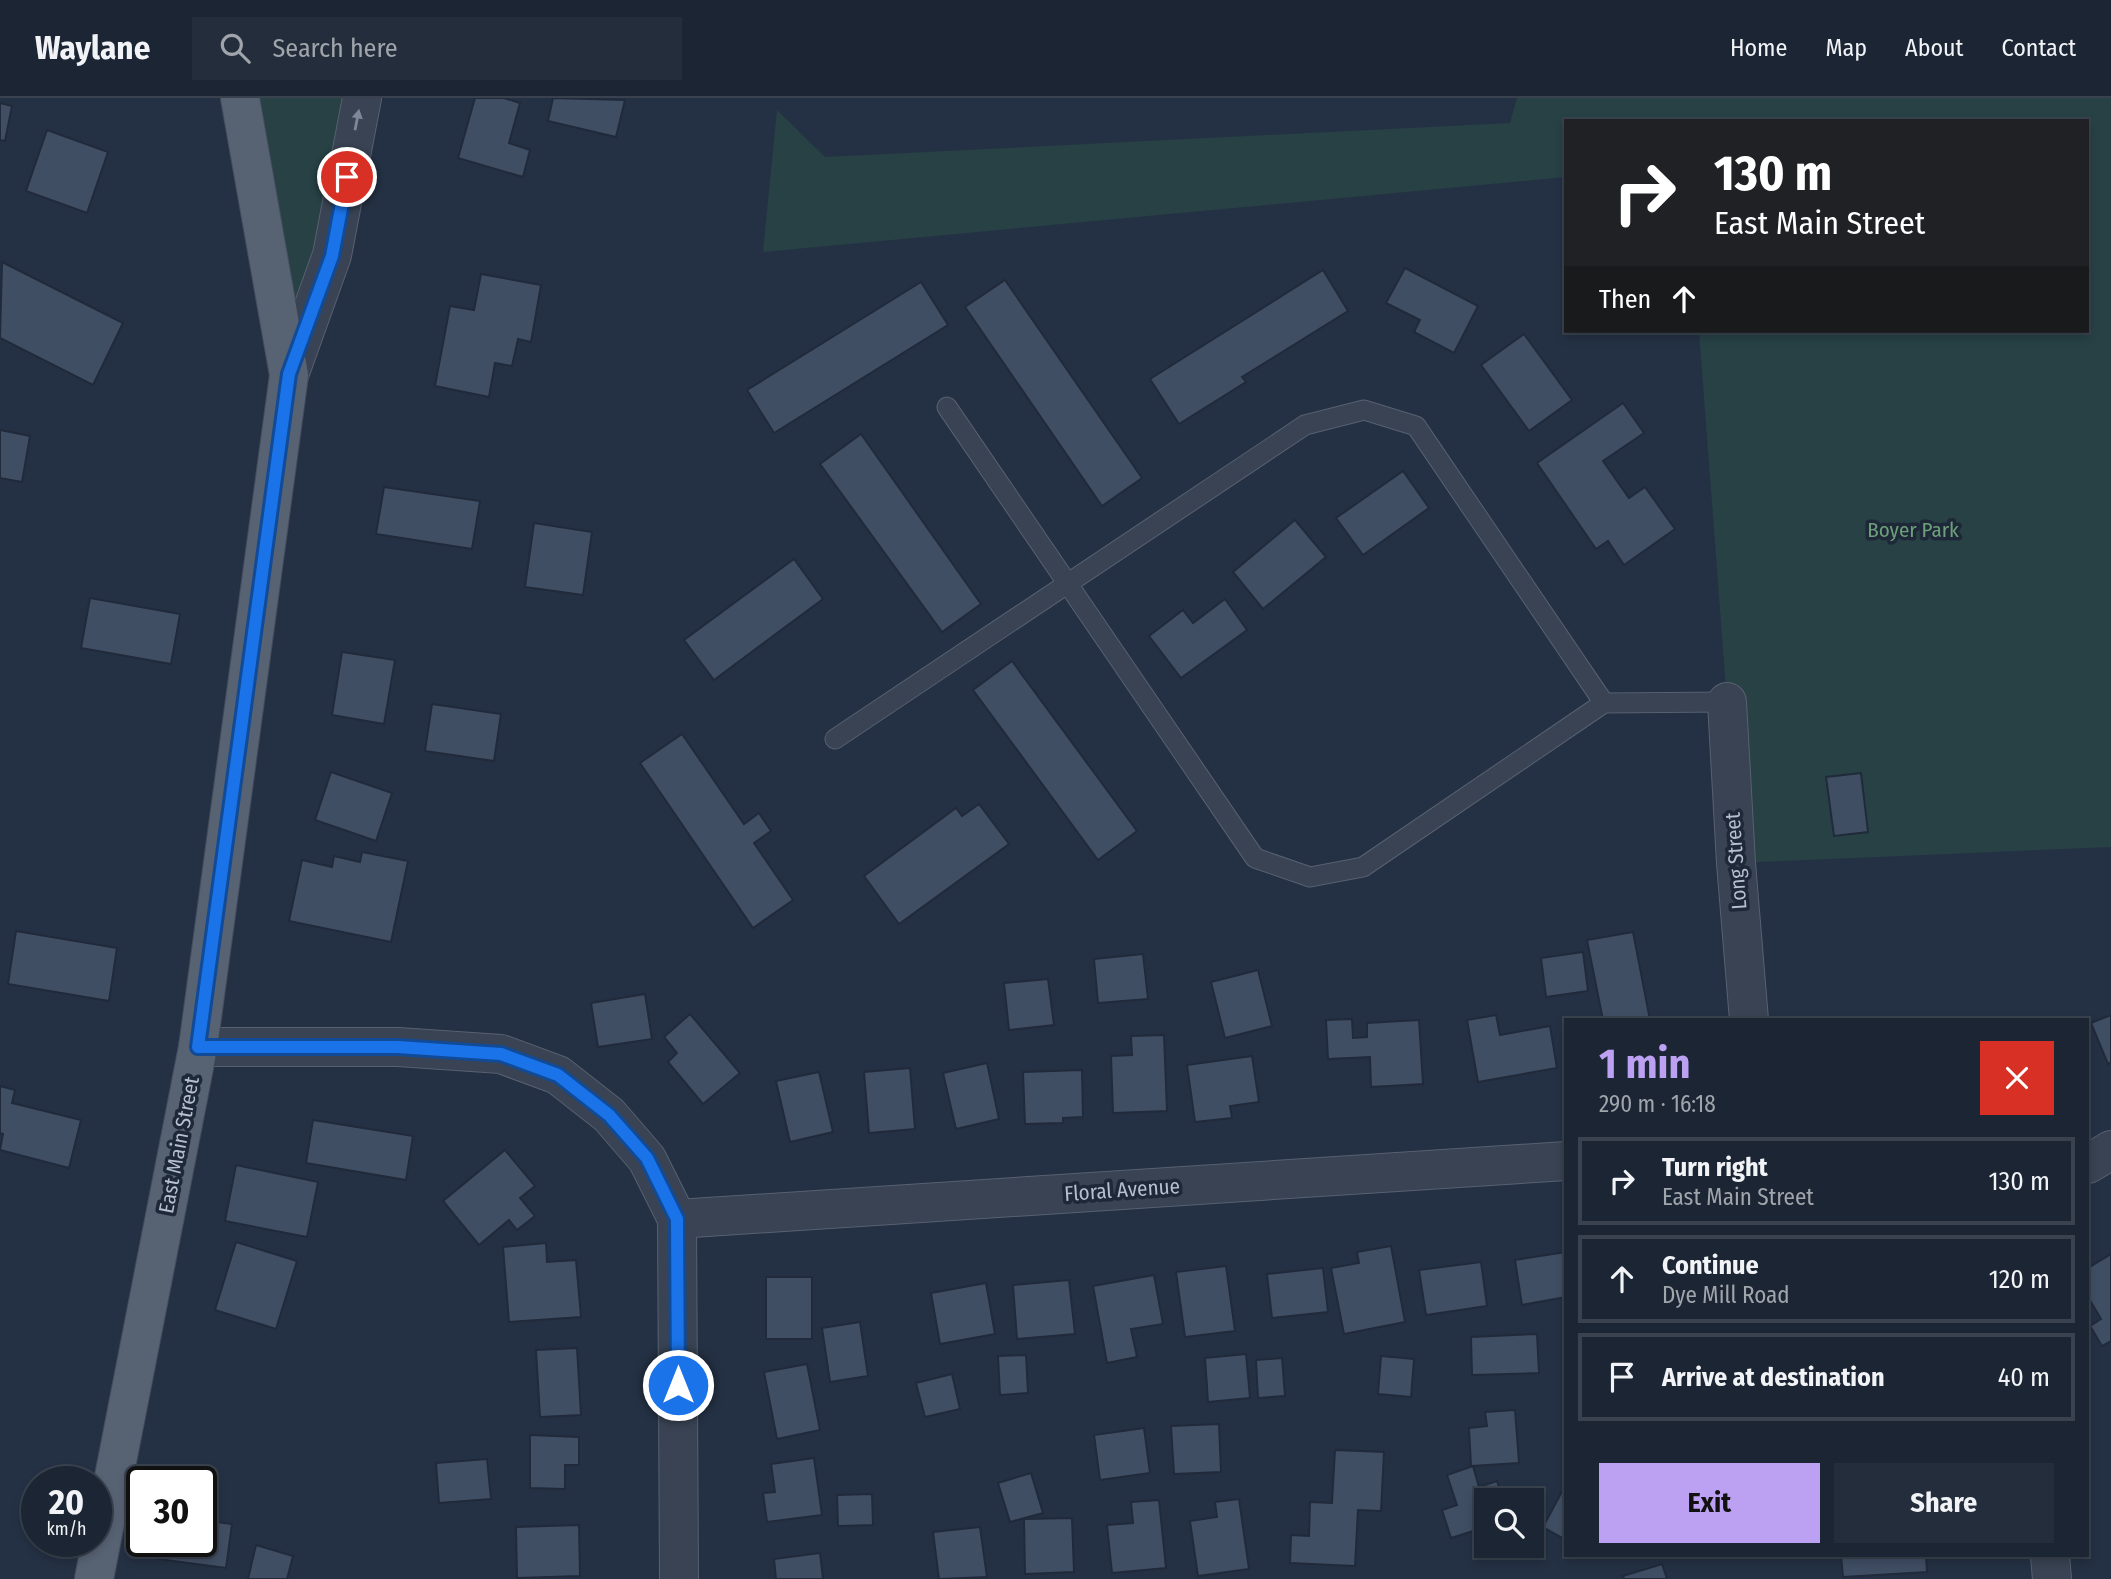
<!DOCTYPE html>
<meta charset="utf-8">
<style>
:root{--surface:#1b2533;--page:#242d3b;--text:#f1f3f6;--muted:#a0a5ac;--line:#39424e;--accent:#bca0f2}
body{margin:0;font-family:"Fira Sans Condensed",sans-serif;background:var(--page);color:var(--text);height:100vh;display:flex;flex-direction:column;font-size:26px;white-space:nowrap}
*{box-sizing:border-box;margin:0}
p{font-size:23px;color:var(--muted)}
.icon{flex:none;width:38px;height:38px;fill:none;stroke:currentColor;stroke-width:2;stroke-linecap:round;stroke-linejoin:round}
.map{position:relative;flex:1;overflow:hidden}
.details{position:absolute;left:1564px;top:920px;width:525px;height:539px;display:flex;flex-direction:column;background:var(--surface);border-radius:0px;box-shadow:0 4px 10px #0003,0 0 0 2px var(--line)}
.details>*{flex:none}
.hud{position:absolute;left:1564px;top:21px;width:525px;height:214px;border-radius:0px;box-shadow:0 4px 10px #0003,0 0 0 2px var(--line);background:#202124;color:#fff;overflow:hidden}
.tools{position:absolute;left:1474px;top:1390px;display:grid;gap:14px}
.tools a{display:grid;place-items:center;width:70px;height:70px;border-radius:0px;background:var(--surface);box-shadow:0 4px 10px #0003,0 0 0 2px var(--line);font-size:35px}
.speed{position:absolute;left:21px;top:1368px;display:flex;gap:14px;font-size:35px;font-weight:700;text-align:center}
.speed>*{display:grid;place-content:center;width:91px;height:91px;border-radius:50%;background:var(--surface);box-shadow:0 4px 10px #0003,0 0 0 2px var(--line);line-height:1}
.speed small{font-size:18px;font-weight:400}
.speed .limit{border:4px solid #111;border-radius:10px;background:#fff;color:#111}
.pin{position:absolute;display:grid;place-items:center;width:60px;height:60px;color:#fff;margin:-30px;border:4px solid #fff;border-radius:50%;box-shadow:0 2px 7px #0007}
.me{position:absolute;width:77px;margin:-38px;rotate:0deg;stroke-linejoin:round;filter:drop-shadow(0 0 5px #0008)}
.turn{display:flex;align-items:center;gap:24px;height:147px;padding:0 35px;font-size:32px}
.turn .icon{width:91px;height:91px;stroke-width:2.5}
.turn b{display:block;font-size:49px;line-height:60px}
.then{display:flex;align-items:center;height:66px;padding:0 35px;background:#0003;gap:14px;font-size:26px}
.round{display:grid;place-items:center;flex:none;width:74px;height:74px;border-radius:0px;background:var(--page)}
.head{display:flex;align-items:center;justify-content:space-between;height:119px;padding:0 35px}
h1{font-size:42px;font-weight:700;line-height:52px;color:var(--accent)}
.action{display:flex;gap:14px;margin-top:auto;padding:14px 35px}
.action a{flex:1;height:80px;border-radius:0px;background:var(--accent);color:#111;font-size:28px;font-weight:700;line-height:80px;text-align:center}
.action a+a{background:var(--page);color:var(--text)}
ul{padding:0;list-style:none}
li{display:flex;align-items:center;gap:21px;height:88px;margin:0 14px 10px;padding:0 21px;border:4px solid var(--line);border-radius:0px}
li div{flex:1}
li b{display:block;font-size:26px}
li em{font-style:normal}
header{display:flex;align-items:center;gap:42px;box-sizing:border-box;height:98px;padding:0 35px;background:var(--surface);border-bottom:2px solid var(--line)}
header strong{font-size:33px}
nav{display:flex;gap:38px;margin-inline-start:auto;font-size:24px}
.search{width:490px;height:63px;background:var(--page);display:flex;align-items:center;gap:18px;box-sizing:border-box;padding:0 24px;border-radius:0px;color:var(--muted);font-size:26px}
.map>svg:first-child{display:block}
</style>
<header>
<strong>Waylane</strong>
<div class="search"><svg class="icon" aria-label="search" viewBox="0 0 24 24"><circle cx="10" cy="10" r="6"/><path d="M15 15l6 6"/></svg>Search here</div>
<nav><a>Home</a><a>Map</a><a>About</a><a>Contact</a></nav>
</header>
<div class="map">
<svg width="2111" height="1481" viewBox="0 0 2111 1481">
<rect width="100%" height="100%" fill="#243144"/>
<g fill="#274145">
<path d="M240,0h122l-73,277z"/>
<path d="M1517,0h594v749l-375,16 -9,-161 -28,-371h389v-210h-522v56l-803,75 14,-142 48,47 685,-34z"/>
</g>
<g fill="#404e64" stroke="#202a3b" stroke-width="2">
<path d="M475,0h29l16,5 -11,40 21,7 -7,27 -65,-19z"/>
<path d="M553,0l72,2 -9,37 -68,-16z"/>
<path d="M0,5l12,3 -7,35 -5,-1z"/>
<path d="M47,32l61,22 -21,61 -61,-22z"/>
<path d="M2,164l121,61 -30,62 -93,-47z"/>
<path d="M1405,170l73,38 -24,47 -40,-21 6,-12 -34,-17z"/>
<path d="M1323,172l25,41 -106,66 4,5 -67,42 -29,-45z"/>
<path d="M481,176l60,11 -10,57 -13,-3 -6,27 -17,-3 -6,34 -54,-11 15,-80 24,4z"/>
<path d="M1005,182l137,198 -40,28 -137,-199z"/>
<path d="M921,184l27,43 -174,108 -27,-43z"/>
<path d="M1524,236l48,66 -43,31 -48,-66z"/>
<path d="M1623,305l21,30 -41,28 26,37 16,-11 30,42 -51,36 -16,-24 -12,8 -59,-86z"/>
<path d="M0,332l30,6 -8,46 -22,-4z"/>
<path d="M861,336l120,170 -39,28 -122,-168z"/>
<path d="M1403,373l26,37 -66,47 -27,-37z"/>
<path d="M384,389l96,14 -8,48 -96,-15z"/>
<path d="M1295,422l31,37 -63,52 -30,-37z"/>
<path d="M534,425l58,9 -9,63 -58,-8z"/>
<path d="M794,461l29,40 -109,81 -30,-40z"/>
<path d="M90,500l90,16 -9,50 -90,-16z"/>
<path d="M1225,501l22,31 -66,48 -32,-42 34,-26 10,13z"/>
<path d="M342,554l53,8 -11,64 -52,-9z"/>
<path d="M1012,563l125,170 -39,29 -125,-170z"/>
<path d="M432,606l69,10 -7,47 -69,-10z"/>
<path d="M682,636l62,90 15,-11 12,18 -17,12 39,57 -40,28 -113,-165z"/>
<path d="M331,674l61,21 -16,48 -61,-21z"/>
<path d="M1861,675l7,59 -34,4 -8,-59z"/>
<path d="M979,706l30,40 -110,80 -35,-48 92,-68 6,8z"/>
<path d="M362,754l46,9 -17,81 -102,-21 13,-61 30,7 2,-11 26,6z"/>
<path d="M16,833l101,17 -8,53 -101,-17z"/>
<path d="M1633,834l17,88h-47l-16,-80z"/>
<path d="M1583,854l5,39 -42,6 -5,-39z"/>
<path d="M1143,856l5,45 -50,4 -4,-44z"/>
<path d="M1258,872l14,56 -47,12 -14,-56z"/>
<path d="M1048,881l6,46 -45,5 -5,-47z"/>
<path d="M645,896l7,45 -54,8 -7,-44z"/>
<path d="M690,916l50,59 -37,31 -35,-42 9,-9 -13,-16z"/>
<path d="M1496,917l4,20 50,-9 7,42 -79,14 -11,-62z"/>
<path d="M2111,917v47l-3,2 -17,-41z"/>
<path d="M1352,921l1,19 14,-1v-14l52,-3 4,64 -52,3 -1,-30 -42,2 -2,-39z"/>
<path d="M1164,937l3,76 -54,2 -2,-57 21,-1 -1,-19z"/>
<path d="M1252,958l7,46 -29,4 2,12 -37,4 -8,-57z"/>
<path d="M987,965l12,56 -43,10 -13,-56z"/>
<path d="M910,970l5,61 -46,4 -5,-61z"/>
<path d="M1082,972l1,47 -20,1v5l-38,1 -2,-52z"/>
<path d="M819,974l14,60 -43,10 -14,-61z"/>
<path d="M0,988l15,4 -3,13 69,17 -12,48 -69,-18 3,-16 -3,-1z"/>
<path d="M313,1022l100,16 -7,44 -100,-17z"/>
<path d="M505,1052l30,36 -15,12 15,18 -18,14 -8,-10 -30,25 -36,-44z"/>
<path d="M236,1067l82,17 -11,55 -82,-16z"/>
<path d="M236,1144l61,19 -21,68 -61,-19z"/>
<path d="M546,1145l1,19 29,-2 5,57 -72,5 -6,-75z"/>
<path d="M1391,1148l14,76 -61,12 -13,-66 28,-5 -2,-11z"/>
<path d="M1566,1154v45l-44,8 -7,-45z"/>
<path d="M2111,1156v87l-9,5 -12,-20 11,-7 -13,-22v-29z"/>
<path d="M1481,1164l6,44 -61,9 -7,-45z"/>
<path d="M1226,1168l9,65 -50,6 -9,-65z"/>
<path d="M1323,1170l5,44 -56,6 -5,-44z"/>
<path d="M1154,1177l9,49 -32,5 6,28 -30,6 -14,-77z"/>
<rect x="766" y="1179" width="46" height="62"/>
<path d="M1069,1182l6,54 -58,5 -4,-54z"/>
<path d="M986,1185l9,51 -55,10 -9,-51z"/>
<path d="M860,1224l8,54 -38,6 -8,-54z"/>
<path d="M1537,1236l2,39 -67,2 -1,-38z"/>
<path d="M577,1250l4,67 -41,2 -4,-67z"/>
<path d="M1246,1256l4,44 -42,4 -3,-44z"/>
<path d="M1026,1257l2,38 -28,2 -2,-39z"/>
<path d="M1381,1258l33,3 -3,38 -33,-3z"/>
<path d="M1282,1260l3,38 -27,2 -2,-38z"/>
<path d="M807,1266l13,66 -43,9 -13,-67z"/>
<path d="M952,1276l8,35 -35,8 -9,-34z"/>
<path d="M1515,1312l4,53 -48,3 -2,-38 18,-2 -2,-14z"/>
<path d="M1219,1326l2,48 -47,2 -3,-48z"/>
<path d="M1144,1330l6,45 -50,7 -6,-45z"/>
<path d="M530,1337l49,2v28h-14v24l-35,-1z"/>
<path d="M1335,1352l49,2 -3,59 -23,-1 -3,56 -65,-3 1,-28 18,1 1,-34 22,1z"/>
<path d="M814,1360l8,57 -55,7 -4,-29 12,-1 -4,-28z"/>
<path d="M487,1361l4,40 -52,4 -3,-40z"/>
<path d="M1473,1368l6,21 18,-6 6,19h-17v27l-35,11 -9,-28 15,-5 -10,-30z"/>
<path d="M1031,1375l12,40 -33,9 -12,-39z"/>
<path d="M1566,1386v56l-23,-13z"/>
<path d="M872,1396l1,31 -35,1 -1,-31z"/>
<path d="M1239,1401l10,70 -51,7 -8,-55 27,-4 -2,-15z"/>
<path d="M1159,1402l7,68 -54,5 -5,-48 26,-2 -2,-21z"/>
<path d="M1072,1420l2,54 -49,2 -1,-55z"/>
<path d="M201,1422l31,4 -6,44 -68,-9 2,-17h41z"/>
<path d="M579,1427l1,51 -63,2 -1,-51z"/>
<path d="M980,1429l7,50 -48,2 -6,-47z"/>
<path d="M256,1447l37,11 -6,23h-39z"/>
<path d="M820,1455l3,26h-47l-2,-20z"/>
<path d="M1841,1458h85l1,16 -84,5z"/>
<path d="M1662,1466l5,15h-43l-1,-3z"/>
</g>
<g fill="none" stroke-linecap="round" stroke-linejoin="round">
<g stroke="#576171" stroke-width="21">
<g id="service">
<path d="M947,309l308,451 55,19 53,-10 241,-164 123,-1"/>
<path d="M835,641l470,-314 59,-15 52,16 188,277"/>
</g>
</g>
<g stroke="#576171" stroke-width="40">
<g id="minor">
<path d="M1727,604l9,161 13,157"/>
<path d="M198,949h200l103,7 57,21 51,40 38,44 30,60 2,360"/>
<path d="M2088,1066l23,-14"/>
<path d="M677,1121l889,-58"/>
<path d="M2050,1458l2,23"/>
</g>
</g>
<g stroke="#576171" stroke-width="40">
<path id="tertiary" d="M289,277l43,-120 30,-157"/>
</g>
<g stroke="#434c5d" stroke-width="40">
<path id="primary" d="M94,1481l104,-532 91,-672 -49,-277"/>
</g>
<use href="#service" stroke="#394353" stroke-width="19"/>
<use href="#minor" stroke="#394353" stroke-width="38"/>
<use href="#tertiary" stroke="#394353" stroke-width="38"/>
<use href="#primary" stroke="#576273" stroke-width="38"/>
</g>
<defs><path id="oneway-solid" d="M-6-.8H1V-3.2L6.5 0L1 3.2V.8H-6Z" transform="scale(1.75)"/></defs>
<use fill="#7e8796" href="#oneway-solid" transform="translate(357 22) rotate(-79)"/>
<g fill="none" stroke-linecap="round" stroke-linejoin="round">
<g stroke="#114b97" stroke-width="18">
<path id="route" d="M347,79l-15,79 -43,118 -91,673h200l103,7 57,21 51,40 38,43 30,61 1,166"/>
</g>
<use href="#route" stroke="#1a73e8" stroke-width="12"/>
</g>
<g text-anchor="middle" stroke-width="7" stroke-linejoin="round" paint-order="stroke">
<g font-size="21" fill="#6ca079" stroke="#1e2839">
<text x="1913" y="439">Boyer Park</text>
</g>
<g font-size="21" fill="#b6bfcd" stroke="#1e2839">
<text transform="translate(1736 763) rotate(-94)" y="7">Long Street</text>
<text transform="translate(179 1047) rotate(-79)" y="7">East Main Street</text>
<text transform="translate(1122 1092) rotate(-4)" y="7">Floral Avenue</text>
</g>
</g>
</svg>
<div class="tools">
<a><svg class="icon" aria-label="search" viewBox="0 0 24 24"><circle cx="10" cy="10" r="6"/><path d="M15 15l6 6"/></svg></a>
</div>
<div class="speed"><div>20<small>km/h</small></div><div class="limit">30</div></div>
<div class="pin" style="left:347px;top:79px;background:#d93025"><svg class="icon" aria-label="arrive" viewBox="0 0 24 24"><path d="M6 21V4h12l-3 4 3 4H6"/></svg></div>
<svg class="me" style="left:678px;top:1287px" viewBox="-20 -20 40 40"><circle r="17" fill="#1a73e8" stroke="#fff" stroke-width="3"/><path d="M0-11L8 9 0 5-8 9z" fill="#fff"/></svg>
<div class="hud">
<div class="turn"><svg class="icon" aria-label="right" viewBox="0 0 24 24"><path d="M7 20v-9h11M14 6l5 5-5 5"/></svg><div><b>130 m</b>East Main Street</div></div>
<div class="then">Then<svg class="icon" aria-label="ahead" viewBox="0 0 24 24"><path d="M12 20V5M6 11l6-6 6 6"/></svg></div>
</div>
<section class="details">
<div class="head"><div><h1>1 min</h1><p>290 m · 16:18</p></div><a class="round" style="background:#d93025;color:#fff"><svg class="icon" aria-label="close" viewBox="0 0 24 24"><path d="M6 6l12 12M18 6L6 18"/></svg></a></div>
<ul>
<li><svg class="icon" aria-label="right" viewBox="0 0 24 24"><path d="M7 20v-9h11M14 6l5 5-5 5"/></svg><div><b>Turn right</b><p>East Main Street</p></div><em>130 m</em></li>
<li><svg class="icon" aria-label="ahead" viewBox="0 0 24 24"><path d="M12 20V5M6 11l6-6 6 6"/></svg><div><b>Continue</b><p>Dye Mill Road</p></div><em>120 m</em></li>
<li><svg class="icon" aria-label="arrive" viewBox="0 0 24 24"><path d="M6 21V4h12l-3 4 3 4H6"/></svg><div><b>Arrive at destination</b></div><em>40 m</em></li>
</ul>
<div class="action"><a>Exit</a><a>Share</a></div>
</section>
</div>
